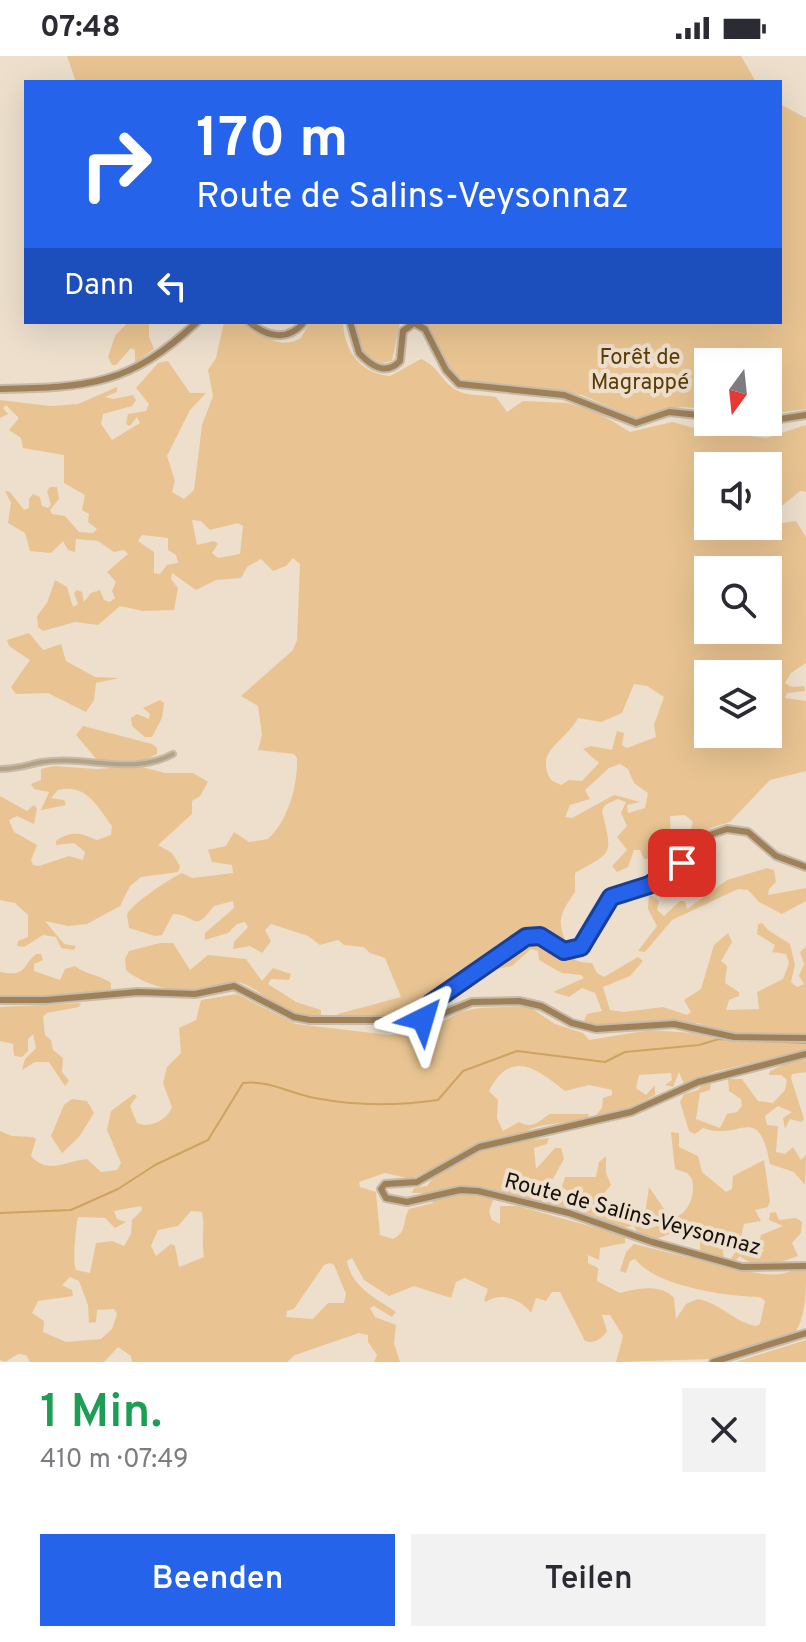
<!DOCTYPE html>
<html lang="de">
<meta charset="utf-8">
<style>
:root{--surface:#fff;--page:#f2f2f3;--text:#2b2b33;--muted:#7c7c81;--accent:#2563eb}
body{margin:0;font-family:Overpass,sans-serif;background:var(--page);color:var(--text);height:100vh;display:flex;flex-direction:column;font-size:30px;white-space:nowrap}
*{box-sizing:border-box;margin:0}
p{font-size:26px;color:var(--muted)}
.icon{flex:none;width:44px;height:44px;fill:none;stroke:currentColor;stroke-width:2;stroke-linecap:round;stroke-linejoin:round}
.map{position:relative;height:1306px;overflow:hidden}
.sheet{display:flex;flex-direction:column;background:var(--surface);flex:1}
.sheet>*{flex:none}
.guide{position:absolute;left:24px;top:24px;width:758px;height:244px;border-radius:0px;box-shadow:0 8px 32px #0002;background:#2563eb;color:#fff;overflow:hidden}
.needle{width:52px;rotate:195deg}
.buttons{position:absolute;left:694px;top:292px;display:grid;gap:16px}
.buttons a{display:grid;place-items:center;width:88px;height:88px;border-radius:0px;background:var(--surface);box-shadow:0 8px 32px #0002;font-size:40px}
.pin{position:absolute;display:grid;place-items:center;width:68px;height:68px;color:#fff;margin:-34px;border-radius:16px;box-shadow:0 4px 12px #0006}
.me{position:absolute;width:88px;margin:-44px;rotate:40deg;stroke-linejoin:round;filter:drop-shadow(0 0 6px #0008)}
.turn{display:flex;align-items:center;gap:28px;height:168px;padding:0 40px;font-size:36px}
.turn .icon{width:104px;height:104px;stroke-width:2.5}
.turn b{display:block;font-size:56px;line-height:68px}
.then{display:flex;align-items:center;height:76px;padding:0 40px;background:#0003;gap:16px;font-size:30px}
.round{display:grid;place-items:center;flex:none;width:84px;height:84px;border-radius:0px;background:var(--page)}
.head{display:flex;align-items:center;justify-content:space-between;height:136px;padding:0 40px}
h1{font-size:48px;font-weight:600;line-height:60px;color:#1e9e55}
.action{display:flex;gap:16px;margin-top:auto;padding:16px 40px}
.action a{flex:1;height:92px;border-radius:0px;background:var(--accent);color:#fff;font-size:32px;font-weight:600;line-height:92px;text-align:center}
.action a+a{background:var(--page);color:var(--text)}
.status{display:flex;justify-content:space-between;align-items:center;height:56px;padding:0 40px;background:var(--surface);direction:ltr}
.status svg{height:22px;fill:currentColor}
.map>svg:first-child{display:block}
</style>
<div class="status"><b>07:48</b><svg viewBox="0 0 49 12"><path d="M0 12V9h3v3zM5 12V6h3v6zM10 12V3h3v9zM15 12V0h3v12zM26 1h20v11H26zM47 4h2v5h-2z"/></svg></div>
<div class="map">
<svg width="806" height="1306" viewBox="0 0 806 1306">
<rect width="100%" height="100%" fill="#eddfcc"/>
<g fill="#e9c492" fill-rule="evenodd">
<path d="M67,0h674l15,26h-680z"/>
<path d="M780,48l26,14v291l-38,5v-52h-60v47l-26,-2 -47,11 -53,-23 -114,-13 -15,-8 -29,-52h356z"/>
<path d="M128,266h21v15l5,12 -19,14v-13l-4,-2 -15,17h-4l-4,-8 7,-21z"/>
<path d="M224,266c5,0 13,-1 19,1 20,9 34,29 58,15l9,-16h33c1,29 17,51 47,54l31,-17c16,6 21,23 35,31 13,7 27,4 40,7l11,15 16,-11 45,2 31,10 31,19 42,-10 34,9 60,7 40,-13v67l-6,-1 -17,14h-15v-39h-60v60h60v-9l14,6 14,-2 10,16v126l-15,10 -6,10 7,4 12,-1 1,5 -18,2 -2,5 21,3v70l-36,9 -40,42 -20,6 -32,31 -2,-4 11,-11 6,-22 -8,-7 -15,1 1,20 -13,22 -14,1 -4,-9h-6l-6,17 -11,5 -5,-6 15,-16 -10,-13 10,-11 -6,-13 5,-11 -8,-3 -13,6 -3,6c11,45 11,40 -27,62v19c-17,25 -18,29 -7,55l-33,-14 -12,2 -101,69 -6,12 -78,3v-5l63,-17 -16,-39 -15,-5 -6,-6 -20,-2 -6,-5 -18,5 -12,-9 -37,-12 -6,6 6,11 -9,12 -12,-7 -17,3 1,-7 14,-15 -3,-5 -8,2 -9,9 -23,7v-7l29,-25 -1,-7 -19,5c-21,28 -17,9 -41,8l-11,21 -7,1 -26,-8 -2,-14c6,-11 42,-35 55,-41l10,5 41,-5 -1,-8 -20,-3 -4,-12 18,-4 8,-14 15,10 19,-3c20,-18 30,-54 29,-81l-3,-4 -36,-4 4,-15 -4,-29 -17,-10 52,-46 4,-10 3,-76 -7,-6 -7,8 -13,5 -12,-12 -14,8 -6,11 -25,2 -20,10 -24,-17 -1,6 7,9 -4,22 -31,1 -23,-5 -22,19 -23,-3 -32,9 -5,-4 -1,-11 10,-13 8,-23 12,7 6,20 5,-3 -4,-11 3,-3 5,2 2,10 7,-9 9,-3 4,10 6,2 5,-4 -3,-7 4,-9 -9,-10 21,-18 -4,-4 -10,2 -16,-11 -22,-2 -1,13 -7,-2 -5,-9 -12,12 -21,-2 -5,-18 -17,-10 3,-20 -6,-12 5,1 14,18 5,-2v-9l4,-5 7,3 2,9 6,2 3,-3 -4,-14 3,-4h7l2,12 -9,11 2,4 13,2 14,16 14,1 4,-4 -9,-7 1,-8 -7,-4 3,-15 -21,-12v-28l-41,-7 -2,-10 -12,-8 10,-12 -13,-13 -3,3 5,6 -8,4v-18l50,6 28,-2 39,-17v5l-12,5 8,2 20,-4 3,5 -4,6 -29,8 -2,10 11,16 28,-17 -3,-6 -7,9 -4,-2 2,-10 18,-3 3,-7 -13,-16 22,-25 10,-2 22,32h16l-16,17 -23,46 8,25 -3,11 12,7 10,-9 8,-65 11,-29 -5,-26 8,-12zM192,464l9,1 9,9 28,-7 5,3 -3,28 -22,4 -6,-5 6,-9 -4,-3 -17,4zM142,479l26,3v12l8,5 2,8 -11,2 -7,9 -6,-1v-21l-16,-11zM708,514h60v60h-60zM708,618h60v60h-60zM634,628l13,2 17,11 -10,28 2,12 -29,11 -5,-3 2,-12 -7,-2 -5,19 -21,-4 -8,3 16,14 -17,18 -13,-1 -8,5 -10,-5c-18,-30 16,-39 27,-62l23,4 21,-9zM620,708l8,5 6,14 14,10 -3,15 -17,5 -1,-8 13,-3 -26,-7 -42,23 -7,-1 5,-12 20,-6 -5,-9 24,-22z"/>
<path d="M353,266h47l-8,39 -11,2 -17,-9z"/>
<path d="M29,577l14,17 18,-6 5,17 29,16 24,1 -23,5 -2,17 -8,12 -38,-19 -32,1 -5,-7 19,-27 -21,-14 -2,-6z"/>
<path d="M160,644l4,3 -2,15 -10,19h-7l-13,-11 -1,-8 6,-4 12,5 1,-5 -7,-6z"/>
<path d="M83,670l69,18 5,4v6l-12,6 -47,1 -22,-26z"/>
<path d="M54,710l43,3 41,-3 27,7h28l15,9 -8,14 -8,5v13l-34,31 14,8 8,13 -2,6 -37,5 -11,9 -10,20 -33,18 -19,2 -23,-5 19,23 12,2 -2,4 -13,-2 -5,-11 -13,-2 -19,12 -7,-1 1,-5 10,-4v-22l-13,-12 -15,-3v-104l27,15 7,-6 3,3 -3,16 -17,-8 -8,4 5,12 23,13 -6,15 2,5 6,1 30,-10 14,4 2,-8 -11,-9 -18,2v-4c15,-11 25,-8 41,-1l14,-5 1,-9c-15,-20 -26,-43 -54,-36l-7,8 13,2 2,5 -25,5 8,-18 -15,-3 -3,-5 10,-4v-11z"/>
<path d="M767,812l7,2 2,12 -7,7 -1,6 38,-7v13l-24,13 -23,-12 -11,-12 -10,-1 -66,31 -27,32 -7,-1 19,-25 -9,-17 1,-15 10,7 -2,9 7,6 16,-15h5l2,8 40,-29z"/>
<path d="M762,867l6,7 22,14 5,21 -4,17 6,5 7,-3 -5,-8 5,-12 -4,-12 6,-5v86h-83l-25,-10 -104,4 -10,-6 3,-7 15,-3 -7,-18 -13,-5 -13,9 -16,-5 31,-14 -3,-3 -19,-2 -23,-13 -1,-9 -7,-2 -19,17 -21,4 38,-28c23,1 38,21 63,21l5,10 7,4 34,-20 5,4 -13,15 -27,11 7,23 14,2 39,-5 24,8 4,-3 -7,-12 17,-11 13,-44 14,-12 4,9 -11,19 6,5 -2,17 14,9v4l-10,4 -3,10 33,-1 -2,-17 26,-13 6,-16 -3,-9 -14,-2 3,-7 -18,-11 1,-10z"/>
<path d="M160,887h13l17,27 18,-15 38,4 16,22 11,-13 18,6 -2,6 -18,-1 -3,5 28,18 25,8v5c-27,16 -58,-28 -83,-33 -9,-2 -20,5 -30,7 -25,6 -62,-2 -82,-19l-1,-11 4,-8z"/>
<path d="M36,898h5l2,6 -9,4v7l26,9 5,-11 10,-3c11,9 23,8 36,17v6l-60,9 -51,-2v-24c27,5 21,-5 36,-18z"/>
<path d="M237,938l59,30 93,11 36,-4 35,-19 19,-4 49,-2 27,18 28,9 6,7 62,-10 41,3 36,8h78v9l-93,22 -28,14 -6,-14 -6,15 -8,-2 7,-5 -1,-7 -32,2 -3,13 10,7 9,-10v10l-49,24 -10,-4 6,-7 1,-10 9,-3v-5l-23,-5 -24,6c-28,-22 -54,-43 -76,0l9,9 -1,18 6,13 16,-9c15,8 20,-2 31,-8h39l-1,4c-22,7 -49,3 -68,17l4,6 25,-3 -2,6 -13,4 2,21 19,-21h6l3,11 -14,25 16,16 10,-3 -14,-10 3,-10h31l3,-15 7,-6v17l5,12 -12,14 16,3 18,23c-11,6 -21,0 -30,-5 -34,-16 -71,-18 -106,-30l-8,21 3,9 8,4v-18h18l107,30v7l-25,5 -1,12 -11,-5v8l10,5 -1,13 23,12c17,-5 42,-9 54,5l2,21 10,-15 12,-5c22,4 36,23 58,27l4,-2 5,-23 -5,-4c-35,-1 -103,-10 -125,-38l-5,2 -4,12 -6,-2 6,-19 8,-8 57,14 9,-3v-14l-6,-7c-1,-1 -12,-4 -13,-4 -12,1 -36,23 -47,-4l4,-5 13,7 8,-3 -14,-11 4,-27 22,32c17,-4 25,-23 21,-40l-5,-6 -12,-4 -4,-37 8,1v14l19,9 4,16 24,20 6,-3 1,-13 31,-16 6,41 -2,6 -13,3 6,11 -17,3 -3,13 -8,8 -15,-8 -5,4 10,9 1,12c17,8 37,14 57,12 10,-2 14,-6 25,-3 0,22 0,46 -12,63l-83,25 -95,3 7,-26 -13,-21h-8l5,16c-5,8 -13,13 -22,10l-25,-49h-8l-6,9 -10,-3 -5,15c-9,-13 -30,-22 -45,-11l-2,-2 4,-11 -23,-11 -9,4 -5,16 -37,-12 -25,10 -25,-16 -12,-22 -5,3c5,27 29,37 49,51l-4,5 -18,-11 -4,2 5,9 21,8 -2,18 6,19h-26l3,-7 -9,-13v-7l-9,-2 -64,22 -8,7h-155l-1,-6 -13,-9 -14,15h-74l-4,-7 -8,-1 -13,8 -5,-2v-229l12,5 21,1 3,2 -5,17c17,19 35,5 56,3l14,13 16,-2 4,-7 -14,-33 4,-19 23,-17 3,2 -7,10 7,17c13,6 30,-3 35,-16l-9,-24 4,-16 14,-14 -2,-25 17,-8 5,-20zM427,1115l5,8 -5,7 -13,2 -2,5h18l3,10 -24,6c-7,12 -1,22 -16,30l-13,-4 -4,-43 -16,-5 -1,-5 26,-9 26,6zM141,1150l1,4 -10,10 -1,14 -7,12 -12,-5 -16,2 -6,30 -14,-3c-4,-9 0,-43 2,-53l27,1 10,10 11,-6 -9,-3 -3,-8zM191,1155l11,1c3,15 -1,29 2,45l-25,10 -4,-21 -4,-2 -15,12 -5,-10 7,-16 20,-4zM330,1207l4,2 12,29 -2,9h-16l-15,16 -27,-2 1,-6 7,-2 30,-44zM70,1221l9,4 9,24 1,18 7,-1 1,-12 17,-1 3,5 -5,15 -11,10 -35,3 -23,-10 1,-11 -12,-8 6,-12 35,-5 -1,-6 -10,-5z"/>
<path d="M81,947l-2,4 -32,6 -4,4 2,18 6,5 2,10 10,8 -1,14 7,9 -4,5 -16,-24h-14l-13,8 3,-11 11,-11 -3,-14 -5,5v12l-6,6 -8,-1 -1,-12 -13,-3v-34z"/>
<path d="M806,1004v12l-14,2 -1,4 13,41 -3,3 -11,-3 -5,10 -2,-11 9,-6 -14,-6 -13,10 2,9 11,1 -2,26 9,2 8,-7 8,13 5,-5 -1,30 -11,-13 -24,-8c-12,-64 -29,-22 -67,-36l-8,6 -6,-3 -9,-29 4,-8 14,-4 6,-7 7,1 -1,6 -10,3 -4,26 24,9 7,-14 10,-2 5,-6 -1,-7 -12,-8 -1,-12h14l16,22 15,2 12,-13 2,-10 -6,-5h-12l1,-4 21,-10z"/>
<path d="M72,1043l15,2 7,12 -15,24 -17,16 -11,-17 13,-31z"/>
<path d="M776,1156l3,8 17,-2 6,4 -1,11 -9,10 6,13c-20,7 -40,15 -58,0l-4,4 -5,-1 4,-7 17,5 12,-6 -5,-8 2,-8 22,-9 -14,-6 1,-7z"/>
<path d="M806,1284v22h-71z"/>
</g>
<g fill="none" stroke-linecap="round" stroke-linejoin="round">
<path stroke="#cea261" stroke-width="2" d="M0,1157l71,-3 47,-21 37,-24 53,-25 35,-57c26,-3 46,10 72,15 41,8 81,8 123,2l25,-29 54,-20 88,11 20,-10 74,-7 20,-6 87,4"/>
<g stroke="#c6baa9" stroke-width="8">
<path id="street" d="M0,713c17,0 27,-4 42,-7 42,-7 91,14 131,-8"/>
</g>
<g stroke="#c6baa9" stroke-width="10">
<g id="secondary">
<path d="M249,266c18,15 39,20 55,0"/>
<path d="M350,266l9,31c12,13 27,23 41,8l3,-30 11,-8 11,6 21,41 13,14 105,11 72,28 33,-11 39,4"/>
<path d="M0,333c88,-2 129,-3 197,-67"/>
<path d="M768,365l38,-6"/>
<path d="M0,944h46l92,-8 57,2 39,-8 60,31 16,3h117l45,-18 47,-1 22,5 31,17 24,6 78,-5 60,13 72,1"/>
<path d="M421,962l5,-11 100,-70 14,-1 24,15 17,-4 30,-50 50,-19 48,-43 18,-6 21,3 28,24 30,11"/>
<path d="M806,998l-108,28 -67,30 -152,35 -62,35 -32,2 -4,5 5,9 21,4 53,-12 18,1 91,22 83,29 90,25 64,-1"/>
<path d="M713,1306l93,-29"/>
</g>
</g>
<use href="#street" stroke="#b5a186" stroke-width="4"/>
<use href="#secondary" stroke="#9e8159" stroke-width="6"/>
</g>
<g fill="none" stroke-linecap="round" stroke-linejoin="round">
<g stroke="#184099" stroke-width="20">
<path id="route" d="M423,963l-1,-7 9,-9 95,-66 14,-1 24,15 17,-4 30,-50 38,-12 33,-22"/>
</g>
<use href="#route" stroke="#2563eb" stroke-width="14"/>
</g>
<g text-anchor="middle" stroke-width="8" stroke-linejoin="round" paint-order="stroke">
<g font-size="22" fill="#5a3c06" stroke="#eddfcc">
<text x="640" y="308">Forêt de<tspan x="640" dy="25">Magrappé</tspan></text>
</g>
<g font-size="22" fill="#15100a" stroke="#eddfcc">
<text transform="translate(633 1157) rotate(15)" y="8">Route de Salins-Veysonnaz</text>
</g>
</g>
</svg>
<div class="buttons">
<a><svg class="needle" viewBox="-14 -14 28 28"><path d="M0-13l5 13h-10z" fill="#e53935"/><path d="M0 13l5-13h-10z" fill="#7c7c81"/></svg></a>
<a><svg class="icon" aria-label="sound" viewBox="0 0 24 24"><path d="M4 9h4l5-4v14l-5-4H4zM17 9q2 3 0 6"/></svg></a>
<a><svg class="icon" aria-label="search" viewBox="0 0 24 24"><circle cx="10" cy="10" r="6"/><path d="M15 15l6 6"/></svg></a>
<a><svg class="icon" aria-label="layers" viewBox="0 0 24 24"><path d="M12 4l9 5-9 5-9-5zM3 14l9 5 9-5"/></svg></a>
</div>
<div class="pin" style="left:682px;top:807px;background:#d93025"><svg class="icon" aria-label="arrive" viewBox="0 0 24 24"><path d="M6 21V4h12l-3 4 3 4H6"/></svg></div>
<svg class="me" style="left:423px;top:963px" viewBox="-20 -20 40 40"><path d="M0-17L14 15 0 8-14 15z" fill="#2563eb" stroke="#fff" stroke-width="4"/></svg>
<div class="guide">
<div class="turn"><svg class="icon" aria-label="right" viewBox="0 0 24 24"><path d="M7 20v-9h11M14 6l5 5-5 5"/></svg><div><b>170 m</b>Route de Salins-Veysonnaz</div></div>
<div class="then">Dann<svg class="icon" aria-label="left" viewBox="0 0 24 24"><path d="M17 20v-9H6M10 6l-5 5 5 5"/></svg></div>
</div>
</div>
<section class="sheet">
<div class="head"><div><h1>1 Min.</h1><p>410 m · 07:49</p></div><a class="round"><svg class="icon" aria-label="close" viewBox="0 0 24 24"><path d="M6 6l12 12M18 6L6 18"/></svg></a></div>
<div class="action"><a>Beenden</a><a>Teilen</a></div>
</section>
